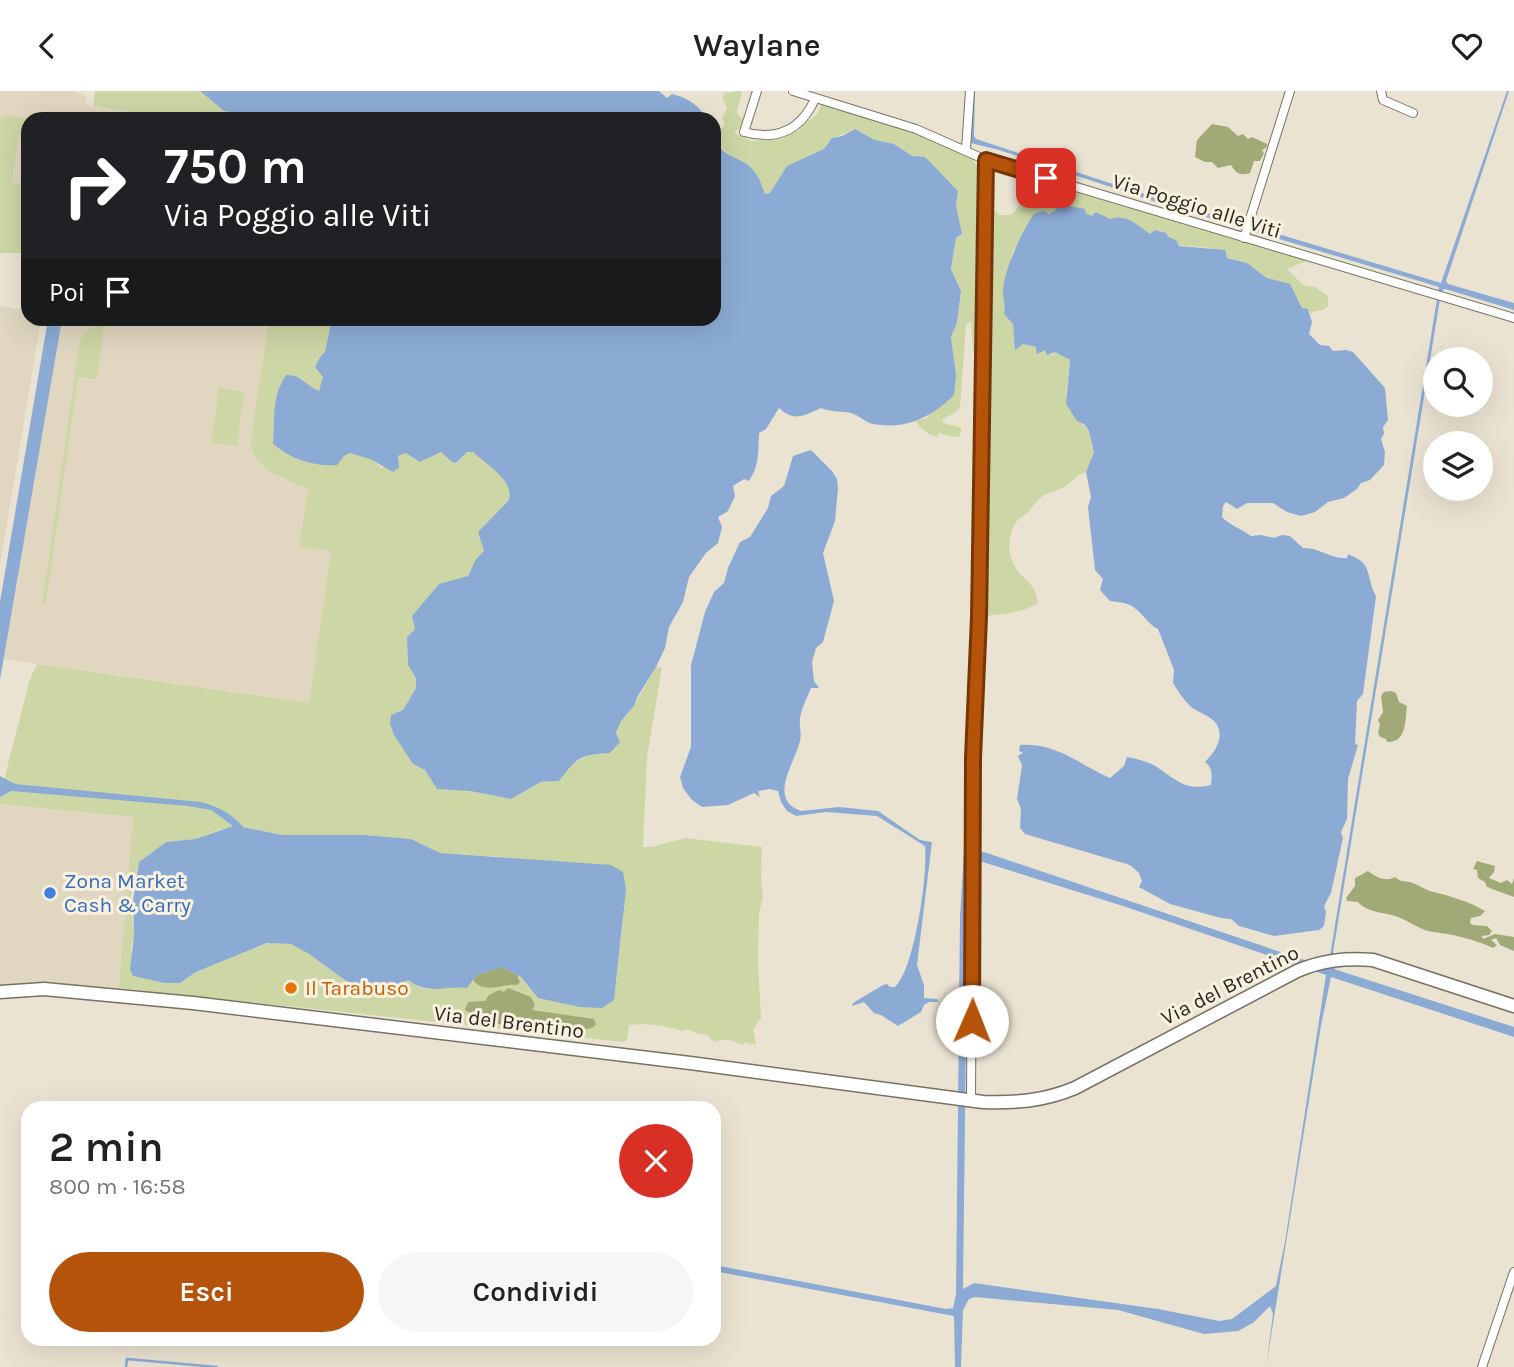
<!DOCTYPE html>
<html lang="it">
<meta charset="utf-8">
<style>
:root{--surface:#fff;--page:#f6f6f6;--text:#222;--muted:#767676;--accent:#b45309}
body{margin:0;font-family:Karla,sans-serif;background:var(--page);color:var(--text);height:100vh;display:flex;flex-direction:column;font-size:26px;white-space:nowrap}
*{box-sizing:border-box;margin:0}
p{font-size:23px;color:var(--muted)}
.icon{flex:none;width:38px;height:38px;fill:none;stroke:currentColor;stroke-width:2;stroke-linecap:round;stroke-linejoin:round}
.map{position:relative;flex:1;overflow:hidden}
.drawer{position:absolute;left:21px;top:1010px;width:700px;height:245px;display:flex;flex-direction:column;background:var(--surface);border-radius:21px;box-shadow:0 7px 28px #0002}
.drawer>*{flex:none}
.guide{position:absolute;left:21px;top:21px;width:700px;height:214px;border-radius:21px;box-shadow:0 7px 28px #0002;background:#202124;color:#fff;overflow:hidden}
.tools{position:absolute;left:1423px;top:256px;display:grid;gap:14px}
.tools a{display:grid;place-items:center;width:70px;height:70px;border-radius:50%;background:var(--surface);box-shadow:0 7px 28px #0002;font-size:35px}
.pin{position:absolute;display:grid;place-items:center;width:60px;height:60px;color:#fff;margin:-30px;border-radius:14px;box-shadow:0 4px 10px #0006}
.me{position:absolute;width:77px;margin:-38px;rotate:1deg;stroke-linejoin:round;filter:drop-shadow(0 0 5px #0008)}
.turn{display:flex;align-items:center;gap:24px;height:147px;padding:0 28px;font-size:32px}
.turn .icon{width:91px;height:91px;stroke-width:2.5}
.turn b{display:block;font-size:49px;line-height:60px}
.then{display:flex;align-items:center;height:66px;padding:0 28px;background:#0003;gap:14px;font-size:26px}
.round{display:grid;place-items:center;flex:none;width:74px;height:74px;border-radius:37px;background:var(--page)}
.overview{display:flex;align-items:center;justify-content:space-between;height:119px;padding:0 28px}
h1{font-size:42px;font-weight:600;line-height:52px}
.action{display:flex;gap:14px;margin-top:auto;padding:14px 28px}
.action a{flex:1;height:80px;border-radius:42px;background:var(--accent);color:#fff;font-size:28px;font-weight:600;line-height:80px;text-align:center}
.action a+a{background:var(--page);color:var(--text)}
header{display:flex;justify-content:space-between;align-items:center;height:91px;padding:0 28px;background:var(--surface);font-size:32px;font-weight:600}
.map>svg:first-child{display:block}
</style>
<header><svg class="icon" aria-label="back" viewBox="0 0 24 24"><path d="M15 5l-7 7 7 7"/></svg>Waylane<svg class="icon" aria-label="heart" viewBox="0 0 24 24"><path d="M12 20l-8-8c-3-5 5-10 8-4 3-6 11-1 8 4z"/></svg></header>
<div class="map">
<svg width="1514" height="1276" viewBox="0 0 1514 1276">
<rect width="100%" height="100%" fill="#ebe3d2"/>
<g fill="#e1d7c0">
<path d="M0,0h74l13,5 -2,9 85,14h-142v134h-28z"/>
<path d="M0,215l28,5v8h13l-41,246z"/>
<path d="M61,228h208l-19,126 2,8 11,13 19,13 26,8 -9,58 32,6 -22,152 -306,-44z"/>
<path d="M0,713l133,13 -14,171 -72,-4 -47,1z"/>
</g>
<g fill="#cdd6a5" fill-rule="evenodd">
<path d="M95,0h105l24,20 49,8h-103l-77,-13z"/>
<path d="M738,0h4l-5,22 5,6v6l-8,8 17,8 17,-1 2,-2 29,-8 3,-6c11,-6 18,-9 20,-23l94,28 59,25 -2,7 16,19 2,28 9,7h11c17,-18 18,-21 10,-45l287,87 -4,5 -17,7 16,16 12,2 13,9v10l-5,4 -11,2v4l-4,-7h-6l-2,-7 -53,-39 -21,-6 -16,-9 -32,-3 -28,-11 -23,-15h-17l-55,-8 -6,3 -6,-3 -15,12 -5,13 -10,14 -10,42 13,43 7,9 22,6 6,5 4,-3 15,8 -4,35 8,20 15,16 5,21 -8,20c-10,3 -13,9 -22,15 -6,4 -13,5 -20,8 -6,4 -10,10 -15,16 -3,4 -9,6 -12,10 -8,10 -10,31 -4,42 8,18 23,18 25,40 -16,11 -40,11 -59,14v-177h-5l4,-78 -5,-11 -2,-30 -5,4 -6,82 -4,5 -14,8 1,3 19,5 -3,9c-8,1 -13,-3 -20,-4l-2,4c-9,-2 -17,-9 -21,-16l11,-3 29,-43 -5,-38 6,-14 4,-32 -10,-22 5,-31 6,-4 -6,-29 2,-14 -33,-33 -13,-2 -18,-12 -19,-4 -20,-11 -23,9 -8,11 -12,6 -42,38 -5,1c-8,-35 -38,-29 -48,-56l8,-15 -3,-5 5,-10 -5,-11 3,-4z"/>
<path d="M9,24l19,4v19l-10,-1 -6,45 16,3v68h-28v-135z"/>
<path d="M97,228h8l-8,60 -19,-2 -32,227h-4l38,-265z"/>
<path d="M269,228h63l-7,33 -5,5 -5,10 8,10v8l-4,6 -9,-3 -7,-8 -17,-5c-14,21 -12,44 -13,69 25,21 41,15 71,12l6,-3 22,7 10,8 24,-16 14,10 21,-10 11,10 4,1 11,-11h6c13,13 41,26 36,48l-31,32 6,19 -8,8 -8,17 -29,8 -26,32 2,13 -8,8 1,28 8,13v10l-13,22 3,43 7,11 12,6 12,18 33,3 41,8 30,-17 18,-1c18,-23 22,-26 51,-28l11,-32 13,-15 22,-39 6,1 -15,89 -4,90h9l33,-9 77,9 -1,34 2,16 -4,16 -1,51 3,54 -8,11 3,16 -11,-3 -2,3c-11,-4 -16,-8 -29,-3l-7,-7 -9,-1 -11,-5 -4,2c-18,-5 -35,-8 -54,-6l-2,14 -3,3 -505,-54 14,-171 -133,-13v-9l30,-116 7,-15 272,39 22,-152 -32,-5 9,-58c-23,-8 -51,-17 -58,-43zM237,735l45,9h82l47,4 28,14 66,4 118,65 -9,78 -76,-2 -17,-21 -19,-10 -25,8 -10,13c-5,-1 -13,-3 -18,-2 -21,3 -22,8 -41,-6l-19,11 -47,-13 -33,-24 -18,-10 -23,-1 -72,29 -16,11h-16l-31,-7 -2,-28 3,-13 -4,-36 9,-37 27,-20 31,-3 22,-9z"/>
<path d="M219,297l25,4 -7,54 -26,-3z"/>
</g>
<g fill="#a1a977">
<path d="M1212,33l16,3 10,9 5,-2 5,5 4,-2 15,7v3l-5,3 2,3 -4,8h-6l-4,12c-11,3 -14,0 -19,-8l-13,3 -6,-6h-7l-10,-5 2,-17z"/>
<path d="M1391,600l5,2 3,9 8,4c-2,14 0,37 -20,36l-1,-3 -6,-2 -2,-4 2,-9 -2,-4 5,-8 -2,-16 3,-4z"/>
<path d="M1477,770l18,5 -1,6 -5,6 12,5 6,-3 5,4 2,-6v19l-27,-10 -2,-5 -7,-4 -1,-8 -4,-1z"/>
<path d="M1368,780c9,7 18,11 27,6 6,5 8,4 15,5 7,2 14,7 20,9 20,5 38,10 55,20l-5,5 -9,2 -1,5 3,2 14,1 5,5 -3,4 -7,1 1,3 12,-5 19,3v14l-14,-6 -4,-7 -5,2 6,5 -4,3c-19,-9 -41,-14 -60,-16 -13,-2 -24,-11 -35,-15 -13,-5 -31,-4 -40,-15l-11,-1 -1,-3 9,-12v-8z"/>
<path d="M502,876l15,8 3,7 -3,3c-15,-2 -33,10 -44,-5l4,-5z"/>
<path d="M508,897l23,9 4,8 -3,5 62,9 2,6c-13,11 -31,-2 -46,2l-6,-4 -6,5 -6,-4 -4,1 -9,-4c-7,4 -36,4 -43,0 -6,-5 -4,-8 -11,-11l3,-8 17,-1 4,-6 10,-5 5,2z"/>
</g>
<g fill="#8babd5" fill-rule="evenodd">
<path d="M200,0h459l8,7 5,-4c14,3 29,12 34,25h-433l-49,-8z"/>
<path d="M973,0h2l-1,45 2,3 149,49 316,95 66,-192h2l-63,190 2,3 66,19v7l-65,-20 -5,-1 -3,4 -109,666v8l5,3 177,57v10l-183,-60 -10,49 -55,341 7,-53 -3,-8 -17,17 -15,8 -34,3 -86,-24 -143,-13 -6,2 -6,11 -2,57h-6l-1,-51 -240,-45v-6l232,44 7,-1 3,-14 4,-377 4,-66 20,1 344,116 111,-681 -286,-86 -154,-51 -28,-7zM970,767l153,48 203,69 -41,267 -9,44 -44,33 -13,2 -61,-12 -184,-26 -11,6 5,-430z"/>
<path d="M855,38l20,11 19,4 18,12 13,1 33,34 -2,14 6,29 -6,4 -5,31 10,22 -4,32 -6,14 5,38 -2,20c-22,22 -48,35 -80,29 -8,-1 -13,-7 -20,-10 -11,-4 -22,-1 -33,-6 -18,8 -27,14 -42,0l-13,21 -7,4c-1,19 1,31 -10,48l-5,-2 -11,7 2,10 -7,15 -10,6 4,10 -4,16 -12,10 -17,24 -6,25 -14,25 -4,21 -9,19 -18,29 -4,10 -13,15 -5,12 4,9 -10,11c-31,2 -32,4 -51,28l-18,1 -30,17 -41,-8 -33,-2 -12,-19 -12,-6 -19,-29 -4,-11 1,-9 12,-5 13,-22v-10l-8,-13 -1,-28 8,-8 -3,-13 27,-32 29,-8 8,-17 8,-8 -6,-19 31,-32c5,-21 -23,-35 -36,-48h-6l-11,11 -4,-1 -11,-10 -21,10 -14,-9 -8,3 1,12 -6,4 -21,-12 -22,-7 -6,3 -7,9c-23,2 -46,-6 -64,-21 2,-27 -2,-46 13,-69 15,-1 20,11 33,16l4,-14 -8,-10 5,-10 5,-5 7,-33h382v-188c2,5 3,12 6,16 7,10 19,11 28,18 9,7 14,19 17,29l5,-1 17,-27 37,-17 8,-11 10,-2z"/>
<path d="M1058,113l27,5 1,5 6,2 4,-4 14,7c15,-6 28,6 40,15l5,-4 11,3 2,4 8,3 3,6 46,4 2,8 20,5 20,15 23,6 12,24 6,1 4,13 -3,12 11,11 9,1 4,5 13,-1 7,2 32,36 3,32 -5,7 1,7 -3,5 4,13 -1,13 -14,15 -9,3 -4,6 -13,9 -16,4 -13,10 -14,4 -14,-4 -14,-9h-26l-10,6 -11,-7 -3,4 -1,11c7,8 20,12 29,19l10,-1 13,3 8,-3 8,1 13,12c15,-1 28,11 44,10l1,-4c5,3 11,4 15,9 7,7 6,22 13,33l-13,98 -6,7 -2,43 3,1 -10,34 -1,40 -6,13 2,6 -12,55 -7,13 2,6 -2,14 -5,4 -45,6 -35,-10 -8,-7 -10,-1 -51,-14 -31,-17 3,-6 -3,-8 -9,-8 -105,-31 -5,-6 1,-19 -4,-10 5,-34 -4,-9 5,-3 -4,-2 1,-6c36,-3 60,20 90,33l14,-12 3,-9c9,2 20,4 28,9 20,12 29,26 56,19 1,-9 2,-17 -6,-23 10,-10 22,-27 9,-41 -6,-6 -17,-9 -24,-15 -7,-7 -12,-15 -17,-23l1,-13 -16,-41c-11,-5 -18,-21 -31,-25 -5,-2 -12,-2 -17,-3l-10,-11 3,-11 -8,-9 -7,-63 3,-10 -5,-25 8,-20 -5,-21 -5,-7 -7,-3 -11,-17 4,-44 -15,-8 -8,3 -2,-5 -8,4 -1,-7 -13,-3 -8,6 -2,-26 -9,-10c2,-8 -1,-13 -1,-22 0,-20 19,-61 31,-78l9,-3 6,3 6,-3z"/>
<path d="M48,228h14l-62,361v-78z"/>
<path d="M811,359l21,21 5,8 1,10 -3,32 -12,32 11,48 -11,41 -7,6 -4,14 2,19 5,7h-8c-4,10 -10,21 -11,31 -1,8 2,14 0,22 -5,22 -33,58 1,70l38,-4 39,4 42,29 12,2 -15,123 7,20v13l13,1 2,3h-10l-5,3 -3,7 -23,14 -17,-11 -7,-2 -10,-11 -12,4 1,-3 30,-18 4,-1 3,3h5c20,-18 33,-114 30,-141l-48,-30 -51,-4 -30,4 -9,-5 -6,-9 -3,-11 -8,-2 -12,2 2,6 -6,-4 -26,12 -26,2 -10,-7 -9,-12 -3,-11 11,-30v-82l14,-53 9,-20 10,-9 4,-15 12,-26 10,-5 18,-29 3,-12 13,-10 9,-30z"/>
<path d="M0,685l15,8 186,18c18,5 30,11 42,25l39,8h82l47,4 29,14 171,12 12,7 3,17 -12,111 -12,8 -22,-1 -42,-9 -17,-21 -19,-10 -25,8 -10,13c-24,-3 -37,8 -59,-8l-19,11 -19,3 -28,-16 -33,-24 -18,-10 -24,-1 -71,29 -16,11h-16l-31,-7 -3,-7 4,-34 -1,-34 6,-39 27,-20 30,-3 37,-13 -22,-16 -23,-4 -177,-15 -11,6z"/>
</g>
<g fill="none" stroke-linecap="round" stroke-linejoin="round">
<path stroke="#8babd5" stroke-width="2.5" d="M126,1276l1,-8 90,8"/>
<g stroke="#787263" stroke-width="10">
<g id="street">
<path d="M757,0l-13,41c33,9 57,-2 71,-33"/>
<path d="M793,0l123,38 70,31 528,158"/>
<path d="M1381,0l2,9 30,13"/>
<path d="M966,58l4,-58"/>
<path d="M1244,147l46,-147"/>
<path d="M971,1010l2,-343 6,-133 7,-465"/>
<path d="M1482,1276l32,-95"/>
</g>
</g>
<g stroke="#787263" stroke-width="15">
<path id="secondary" d="M0,901l44,-3 149,14 497,60 293,39c33,1 61,-1 92,-14l222,-117c26,-11 48,-13 76,-11l141,46"/>
</g>
<use href="#street" stroke="#fff" stroke-width="8"/>
<use href="#secondary" stroke="#fff" stroke-width="12"/>
</g>
<g fill="none" stroke-linecap="round" stroke-linejoin="round">
<g stroke="#753606" stroke-width="18">
<path id="route" d="M972,930l1,-263 6,-141 7,-457 60,18"/>
</g>
<use href="#route" stroke="#b45309" stroke-width="12"/>
</g>
<circle fill="#3f7fe0" stroke="#f8f1df" stroke-width="2.5" cx="50" cy="802" r="7"/>
<circle fill="#e8710a" stroke="#f8f1df" stroke-width="2.5" cx="291" cy="897" r="7"/>
<g text-anchor="middle" stroke-width="6" stroke-linejoin="round" paint-order="stroke">
<g font-size="21" fill="#2b2822" stroke="#f8f1df">
<text transform="translate(1197 115) rotate(17)" y="7">Via Poggio alle Viti</text>
<text transform="translate(1230 894) rotate(-27)" y="7">Via del Brentino</text>
<text transform="translate(509 931) rotate(7)" y="7">Via del Brentino</text>
</g>
<g font-size="21" fill="#366cbe" stroke="#f8f1df" text-anchor="start">
<text x="64" y="797">Zona Market<tspan x="64" dy="24">Cash &amp; Carry</tspan></text>
</g>
<g font-size="21" fill="#c56008" stroke="#f8f1df" text-anchor="start">
<text x="305" y="904">Il Tarabuso</text>
</g>
</g>
</svg>
<div class="tools">
<a><svg class="icon" aria-label="search" viewBox="0 0 24 24"><circle cx="10" cy="10" r="6"/><path d="M15 15l6 6"/></svg></a>
<a><svg class="icon" aria-label="layers" viewBox="0 0 24 24"><path d="M12 4l9 5-9 5-9-5zM3 14l9 5 9-5"/></svg></a>
</div>
<div class="pin" style="left:1046px;top:87px;background:#d93025"><svg class="icon" aria-label="arrive" viewBox="0 0 24 24"><path d="M6 21V4h12l-3 4 3 4H6"/></svg></div>
<svg class="me" style="left:972px;top:930px" viewBox="-20 -20 40 40"><circle r="19" fill="#fff"/><path d="M0-13L10 11 0 6-10 11z" fill="#b45309"/></svg>
<div class="guide">
<div class="turn"><svg class="icon" aria-label="right" viewBox="0 0 24 24"><path d="M7 20v-9h11M14 6l5 5-5 5"/></svg><div><b>750 m</b>Via Poggio alle Viti</div></div>
<div class="then">Poi<svg class="icon" aria-label="arrive" viewBox="0 0 24 24"><path d="M6 21V4h12l-3 4 3 4H6"/></svg></div>
</div>
<section class="drawer">
<div class="overview"><div><h1>2 min</h1><p>800 m · 16:58</p></div><a class="round" style="background:#d93025;color:#fff"><svg class="icon" aria-label="close" viewBox="0 0 24 24"><path d="M6 6l12 12M18 6L6 18"/></svg></a></div>
<div class="action"><a>Esci</a><a>Condividi</a></div>
</section>
</div>
